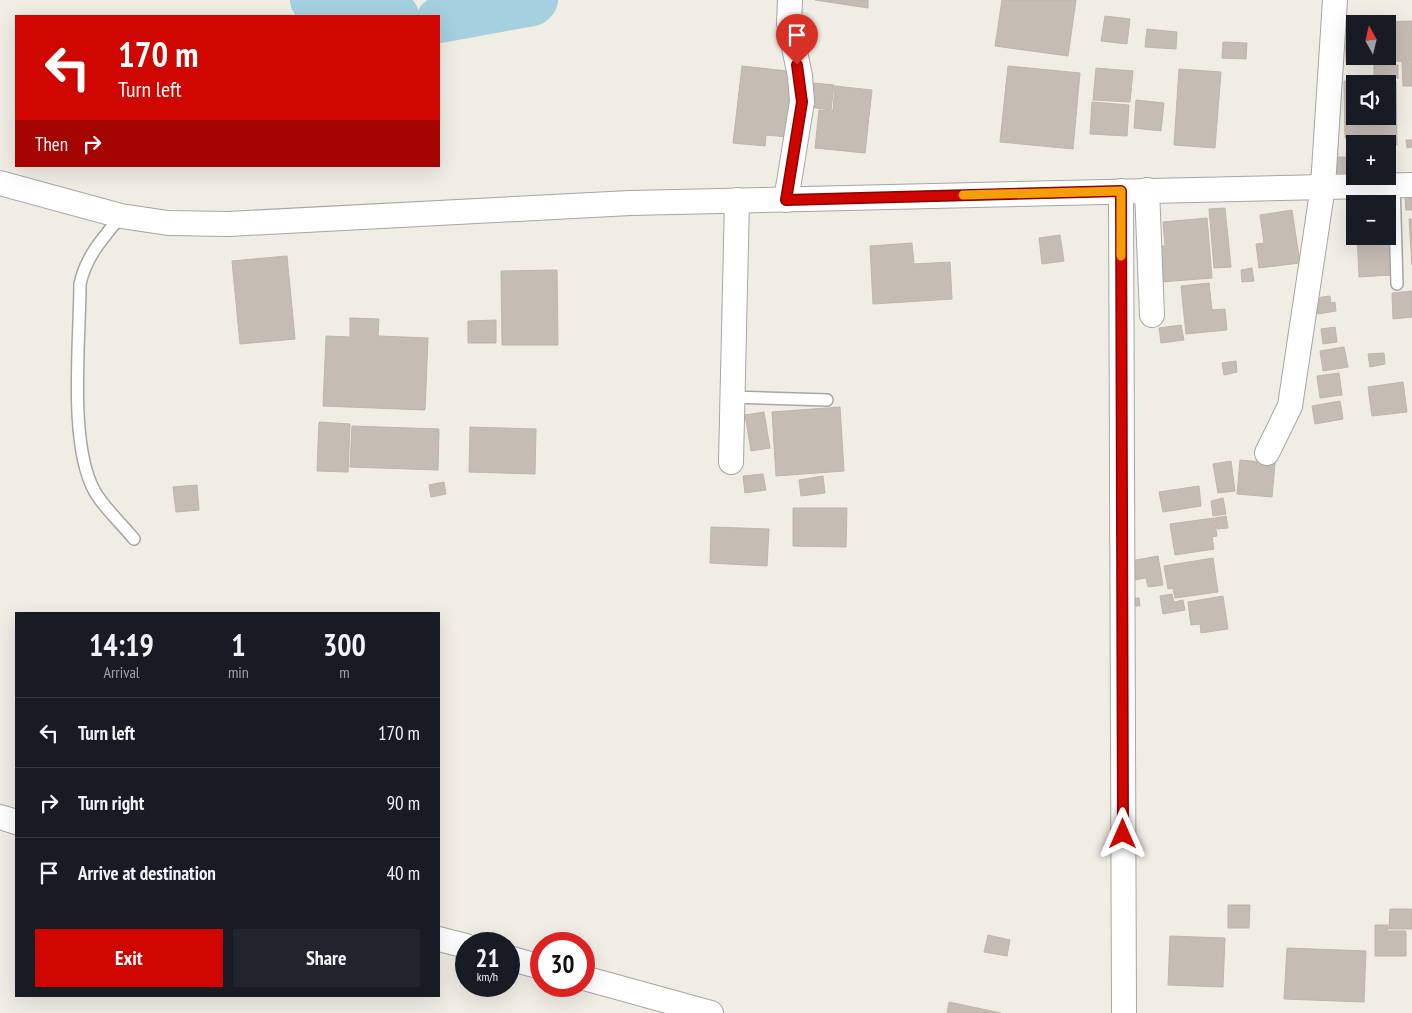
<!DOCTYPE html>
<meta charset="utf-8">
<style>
:root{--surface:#171b24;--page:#20242c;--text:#f1f3f6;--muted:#9ea1a6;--line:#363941;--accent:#cf0600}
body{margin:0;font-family:"PT Sans Narrow",sans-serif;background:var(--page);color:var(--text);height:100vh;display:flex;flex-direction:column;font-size:19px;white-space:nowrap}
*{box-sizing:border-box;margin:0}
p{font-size:16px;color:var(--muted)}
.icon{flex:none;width:28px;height:28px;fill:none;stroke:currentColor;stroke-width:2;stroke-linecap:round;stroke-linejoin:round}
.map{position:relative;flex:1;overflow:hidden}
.sheet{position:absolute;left:15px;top:612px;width:425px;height:385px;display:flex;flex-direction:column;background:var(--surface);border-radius:0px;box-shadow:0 5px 20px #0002}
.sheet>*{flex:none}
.guide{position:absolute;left:15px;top:15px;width:425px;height:152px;border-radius:0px;box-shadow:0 5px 20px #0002;background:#cf0600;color:#fff;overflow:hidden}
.needle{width:32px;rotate:352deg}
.controls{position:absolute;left:1346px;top:15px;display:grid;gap:10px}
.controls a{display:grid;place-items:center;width:50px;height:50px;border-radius:0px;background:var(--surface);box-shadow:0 5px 20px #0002;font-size:25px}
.speed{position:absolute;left:455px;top:932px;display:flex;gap:10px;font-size:25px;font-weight:700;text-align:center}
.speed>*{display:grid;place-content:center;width:65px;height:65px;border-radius:50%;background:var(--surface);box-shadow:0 5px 20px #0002;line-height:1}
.speed small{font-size:12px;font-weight:400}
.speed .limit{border:8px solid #d22;background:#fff;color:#111}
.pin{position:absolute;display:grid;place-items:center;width:42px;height:42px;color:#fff;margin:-51px -21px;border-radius:50% 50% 50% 0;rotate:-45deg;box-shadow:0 0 5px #0007}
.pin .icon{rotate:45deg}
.me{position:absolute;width:55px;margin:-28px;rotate:0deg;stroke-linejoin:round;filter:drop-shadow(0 0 4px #0008)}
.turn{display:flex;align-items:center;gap:18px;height:105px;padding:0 20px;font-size:22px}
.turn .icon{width:65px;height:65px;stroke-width:2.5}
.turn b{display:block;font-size:35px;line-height:42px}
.then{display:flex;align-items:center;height:48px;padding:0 20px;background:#0003;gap:10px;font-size:19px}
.eta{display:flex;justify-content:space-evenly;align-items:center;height:85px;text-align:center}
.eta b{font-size:30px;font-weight:700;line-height:35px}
.action{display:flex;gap:10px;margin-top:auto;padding:10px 20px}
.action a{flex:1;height:58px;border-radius:0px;background:var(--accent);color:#fff;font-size:20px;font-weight:700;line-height:58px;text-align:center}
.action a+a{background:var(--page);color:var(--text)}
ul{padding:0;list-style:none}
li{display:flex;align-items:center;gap:15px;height:70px;padding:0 20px;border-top:1px solid var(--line)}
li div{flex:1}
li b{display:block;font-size:19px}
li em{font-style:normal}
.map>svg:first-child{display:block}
</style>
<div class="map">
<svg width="1412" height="1013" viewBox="0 0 1412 1013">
<rect width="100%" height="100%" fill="#f0ede5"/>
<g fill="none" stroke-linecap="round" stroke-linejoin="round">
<g stroke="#a4d0df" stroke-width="46">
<path d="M313,0l39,12 44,4"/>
<path d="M439,20l93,-17 3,-3"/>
</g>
</g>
<g fill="#c5bcb4" stroke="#c3b4a7" fill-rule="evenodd">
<path d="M815,0h53v8z"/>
<path d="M1002,0h74l-8,56 -73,-10z"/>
<path d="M1105,16l25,3 -3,25 -26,-3z"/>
<path d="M1412,21v40l-66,2 -1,-40zM1355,24h33v32h-33z"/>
<path d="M1147,29l30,3 -1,17 -31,-2z"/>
<path d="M1223,42l24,1 -1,16 -24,-1z"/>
<path d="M1402,62h10v24h-9z"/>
<rect x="1374" y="65" width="24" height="13"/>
<path d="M742,66l54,6 -8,65 -22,-2 -1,11 -32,-3z"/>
<path d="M1008,66l72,7 -7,76 -73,-7z"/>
<path d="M1096,68l37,3 -3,31 -37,-2z"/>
<path d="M1179,69l42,3 -6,76 -41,-3z"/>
<path d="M1344,81h52l1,64 -36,-1 -1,-7 -15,1zM1355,84h33v32h-33z"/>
<path d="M813,83l21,2 -3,25 -21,-3z"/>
<path d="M835,86l37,4 -7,63 -50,-5 4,-38 14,1z"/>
<path d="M1136,100l28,3 -3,28 -27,-3z"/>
<path d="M1092,102l37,3 -2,31 -37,-2z"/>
<path d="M1406,140h6v7l-5,1z"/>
<rect x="1334" y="157" width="21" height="16"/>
<path d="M1412,194v16h-6l-1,-15z"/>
<path d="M1225,208l6,59 -17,1 -5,-59z"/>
<path d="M1292,210l8,53 -41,5 -3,-24 8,-1 -4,-28z"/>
<path d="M1207,218l5,60 -51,4 -4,-36h8l-2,-24z"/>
<path d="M1409,219h3v46z"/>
<path d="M1388,225l4,50 -33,2 -2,-41h31z"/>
<path d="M1060,235l4,26 -22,3 -3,-26z"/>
<path d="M912,243l2,21 36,-2 2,37 -79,5 -3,-58z"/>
<path d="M287,256l8,83 -55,5 -8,-83z"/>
<path d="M1252,268l2,13 -12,1 -1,-12z"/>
<path d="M557,270l1,75h-56l-1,-74z"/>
<path d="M1209,283l3,27 13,-1 2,21 -41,4 -5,-48z"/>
<path d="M1412,291v26l-19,2 -1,-26z"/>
<path d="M1330,296l1,7 4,-1 1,9 -18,3 -3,-16z"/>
<path d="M350,318l29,1 -1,17 50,2 -3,72 -102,-4 3,-70 24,1z"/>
<path d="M496,320v23h-28v-22z"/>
<path d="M1181,325l3,15 -23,3 -2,-15z"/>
<path d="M1335,327l2,15 -14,2 -2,-15z"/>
<path d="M1344,347l4,20 -25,4 -3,-20z"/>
<path d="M1384,353l1,11 -15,3 -2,-13z"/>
<path d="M1236,361l1,11 -13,3 -2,-12z"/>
<path d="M1339,373l3,22 -22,3 -3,-22z"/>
<path d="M1403,382l4,30 -35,4 -4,-29z"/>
<path d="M1340,401l3,18 -28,5 -3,-18z"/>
<path d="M840,407l4,64 -68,5 -4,-64z"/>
<path d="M764,412l6,36 -19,3 -6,-36z"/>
<path d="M319,422l31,2 -2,48 -31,-1z"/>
<path d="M352,426l87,3 -1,41 -88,-3z"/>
<path d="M470,427l66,2 -1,45 -66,-2z"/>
<path d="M1240,460l35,3 -3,34 -35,-3z"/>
<path d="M1231,461l4,30 -17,2 -5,-29z"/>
<path d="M763,474l3,16 -21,3 -2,-17z"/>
<path d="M823,476l2,17 -24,3 -2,-16z"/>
<path d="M444,482l2,12 -15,3 -2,-12z"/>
<path d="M197,485l2,25 -23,2 -3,-25z"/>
<path d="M1199,486l2,20 -38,6 -4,-20z"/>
<path d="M1223,498l3,16 -13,2 -2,-15z"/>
<path d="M793,508h54l-1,39 -53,-1z"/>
<path d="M1226,516l2,12 -11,1 -2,-11z"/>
<path d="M1214,518l3,18 -5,1 2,12 -39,6 -5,-31z"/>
<path d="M711,527l58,2 -2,37 -57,-3z"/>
<path d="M1158,556l5,29 -15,2 -2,-9 -12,2 -4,-19z"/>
<path d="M1213,558l5,34 -43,6 -2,-10 -5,1 -4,-23z"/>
<path d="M1172,594l2,8 9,-2 2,10 -22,4 -3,-18z"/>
<path d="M1223,596l5,33 -27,4 -1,-9 -9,1 -3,-23z"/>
<path d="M1131,598h8l1,8h-8z"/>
<path d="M1228,905h22l-1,23h-21z"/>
<path d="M1390,909h22v20h-23z"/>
<path d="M1375,925h13v6h18v25h-31z"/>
<path d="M988,935l22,5 -3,16 -23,-4z"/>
<path d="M1170,936l55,2 -2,49 -55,-2z"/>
<path d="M1287,948l79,3 -2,51 -80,-3z"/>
<path d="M949,1002l52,11h-54z"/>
</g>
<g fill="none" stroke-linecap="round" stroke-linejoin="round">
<g stroke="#a6a6a6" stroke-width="14">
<g id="lane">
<path d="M1394,185l3,99"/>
<path d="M121,216c-18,22 -35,40 -41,68 0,56 -12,161 15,208 10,17 27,32 39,47"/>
<path d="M732,397l95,3"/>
</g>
</g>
<g stroke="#a6a6a6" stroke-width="26">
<g id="street">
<path d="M0,183l121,33 47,7 60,1 402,-21 782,-18"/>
<path d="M1147,190l5,125"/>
<path d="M1121,191l3,822"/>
<path d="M786,200l16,-98 -2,-26 -11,-53 1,-23"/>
<path d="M1267,453l23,-47 33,-220 12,-186"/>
<path d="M731,462l6,-262"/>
<path d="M0,817l16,5"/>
<path d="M439,939l27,7"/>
<path d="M509,958l32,9"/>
<path d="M584,978l127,35"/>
</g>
</g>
<use href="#lane" stroke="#fff" stroke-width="11"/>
<use href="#street" stroke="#fff" stroke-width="24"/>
</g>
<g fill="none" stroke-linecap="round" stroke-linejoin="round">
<g stroke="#870400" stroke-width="12">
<path id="route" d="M797,65l5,37 -16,98 335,-9 2,643"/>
</g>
<use href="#route" stroke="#cf0600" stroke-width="9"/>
<path stroke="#f59e0b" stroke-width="9" d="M963,195l158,-4v65"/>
</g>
</svg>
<div class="controls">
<a><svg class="needle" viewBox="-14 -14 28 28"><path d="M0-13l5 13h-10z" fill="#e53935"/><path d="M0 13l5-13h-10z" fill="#9ea1a6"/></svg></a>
<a><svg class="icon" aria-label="sound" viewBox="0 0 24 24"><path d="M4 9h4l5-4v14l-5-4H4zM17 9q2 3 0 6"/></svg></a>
<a>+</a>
<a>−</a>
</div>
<div class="speed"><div>21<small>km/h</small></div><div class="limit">30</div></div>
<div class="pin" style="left:797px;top:65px;background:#d93025"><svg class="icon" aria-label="arrive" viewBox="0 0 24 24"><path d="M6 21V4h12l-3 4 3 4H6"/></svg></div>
<svg class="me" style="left:1123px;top:834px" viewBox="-20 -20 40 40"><path d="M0-17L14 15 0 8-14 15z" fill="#cf0600" stroke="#fff" stroke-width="4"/></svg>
<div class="guide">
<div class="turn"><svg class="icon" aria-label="left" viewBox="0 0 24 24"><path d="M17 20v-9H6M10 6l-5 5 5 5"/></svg><div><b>170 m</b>Turn left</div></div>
<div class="then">Then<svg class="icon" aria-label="right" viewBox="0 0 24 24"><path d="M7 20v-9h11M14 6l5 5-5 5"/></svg></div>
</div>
<section class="sheet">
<div class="eta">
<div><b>14:19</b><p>Arrival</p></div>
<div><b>1</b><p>min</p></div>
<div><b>300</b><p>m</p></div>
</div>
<ul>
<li><svg class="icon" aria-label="left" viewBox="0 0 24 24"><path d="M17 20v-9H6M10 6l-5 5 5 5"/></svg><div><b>Turn left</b></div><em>170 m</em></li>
<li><svg class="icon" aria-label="right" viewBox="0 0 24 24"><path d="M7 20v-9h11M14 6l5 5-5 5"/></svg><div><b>Turn right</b></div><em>90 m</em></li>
<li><svg class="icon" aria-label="arrive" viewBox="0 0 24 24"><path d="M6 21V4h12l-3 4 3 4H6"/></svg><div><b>Arrive at destination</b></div><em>40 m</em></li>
</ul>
<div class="action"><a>Exit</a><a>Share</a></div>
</section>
</div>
